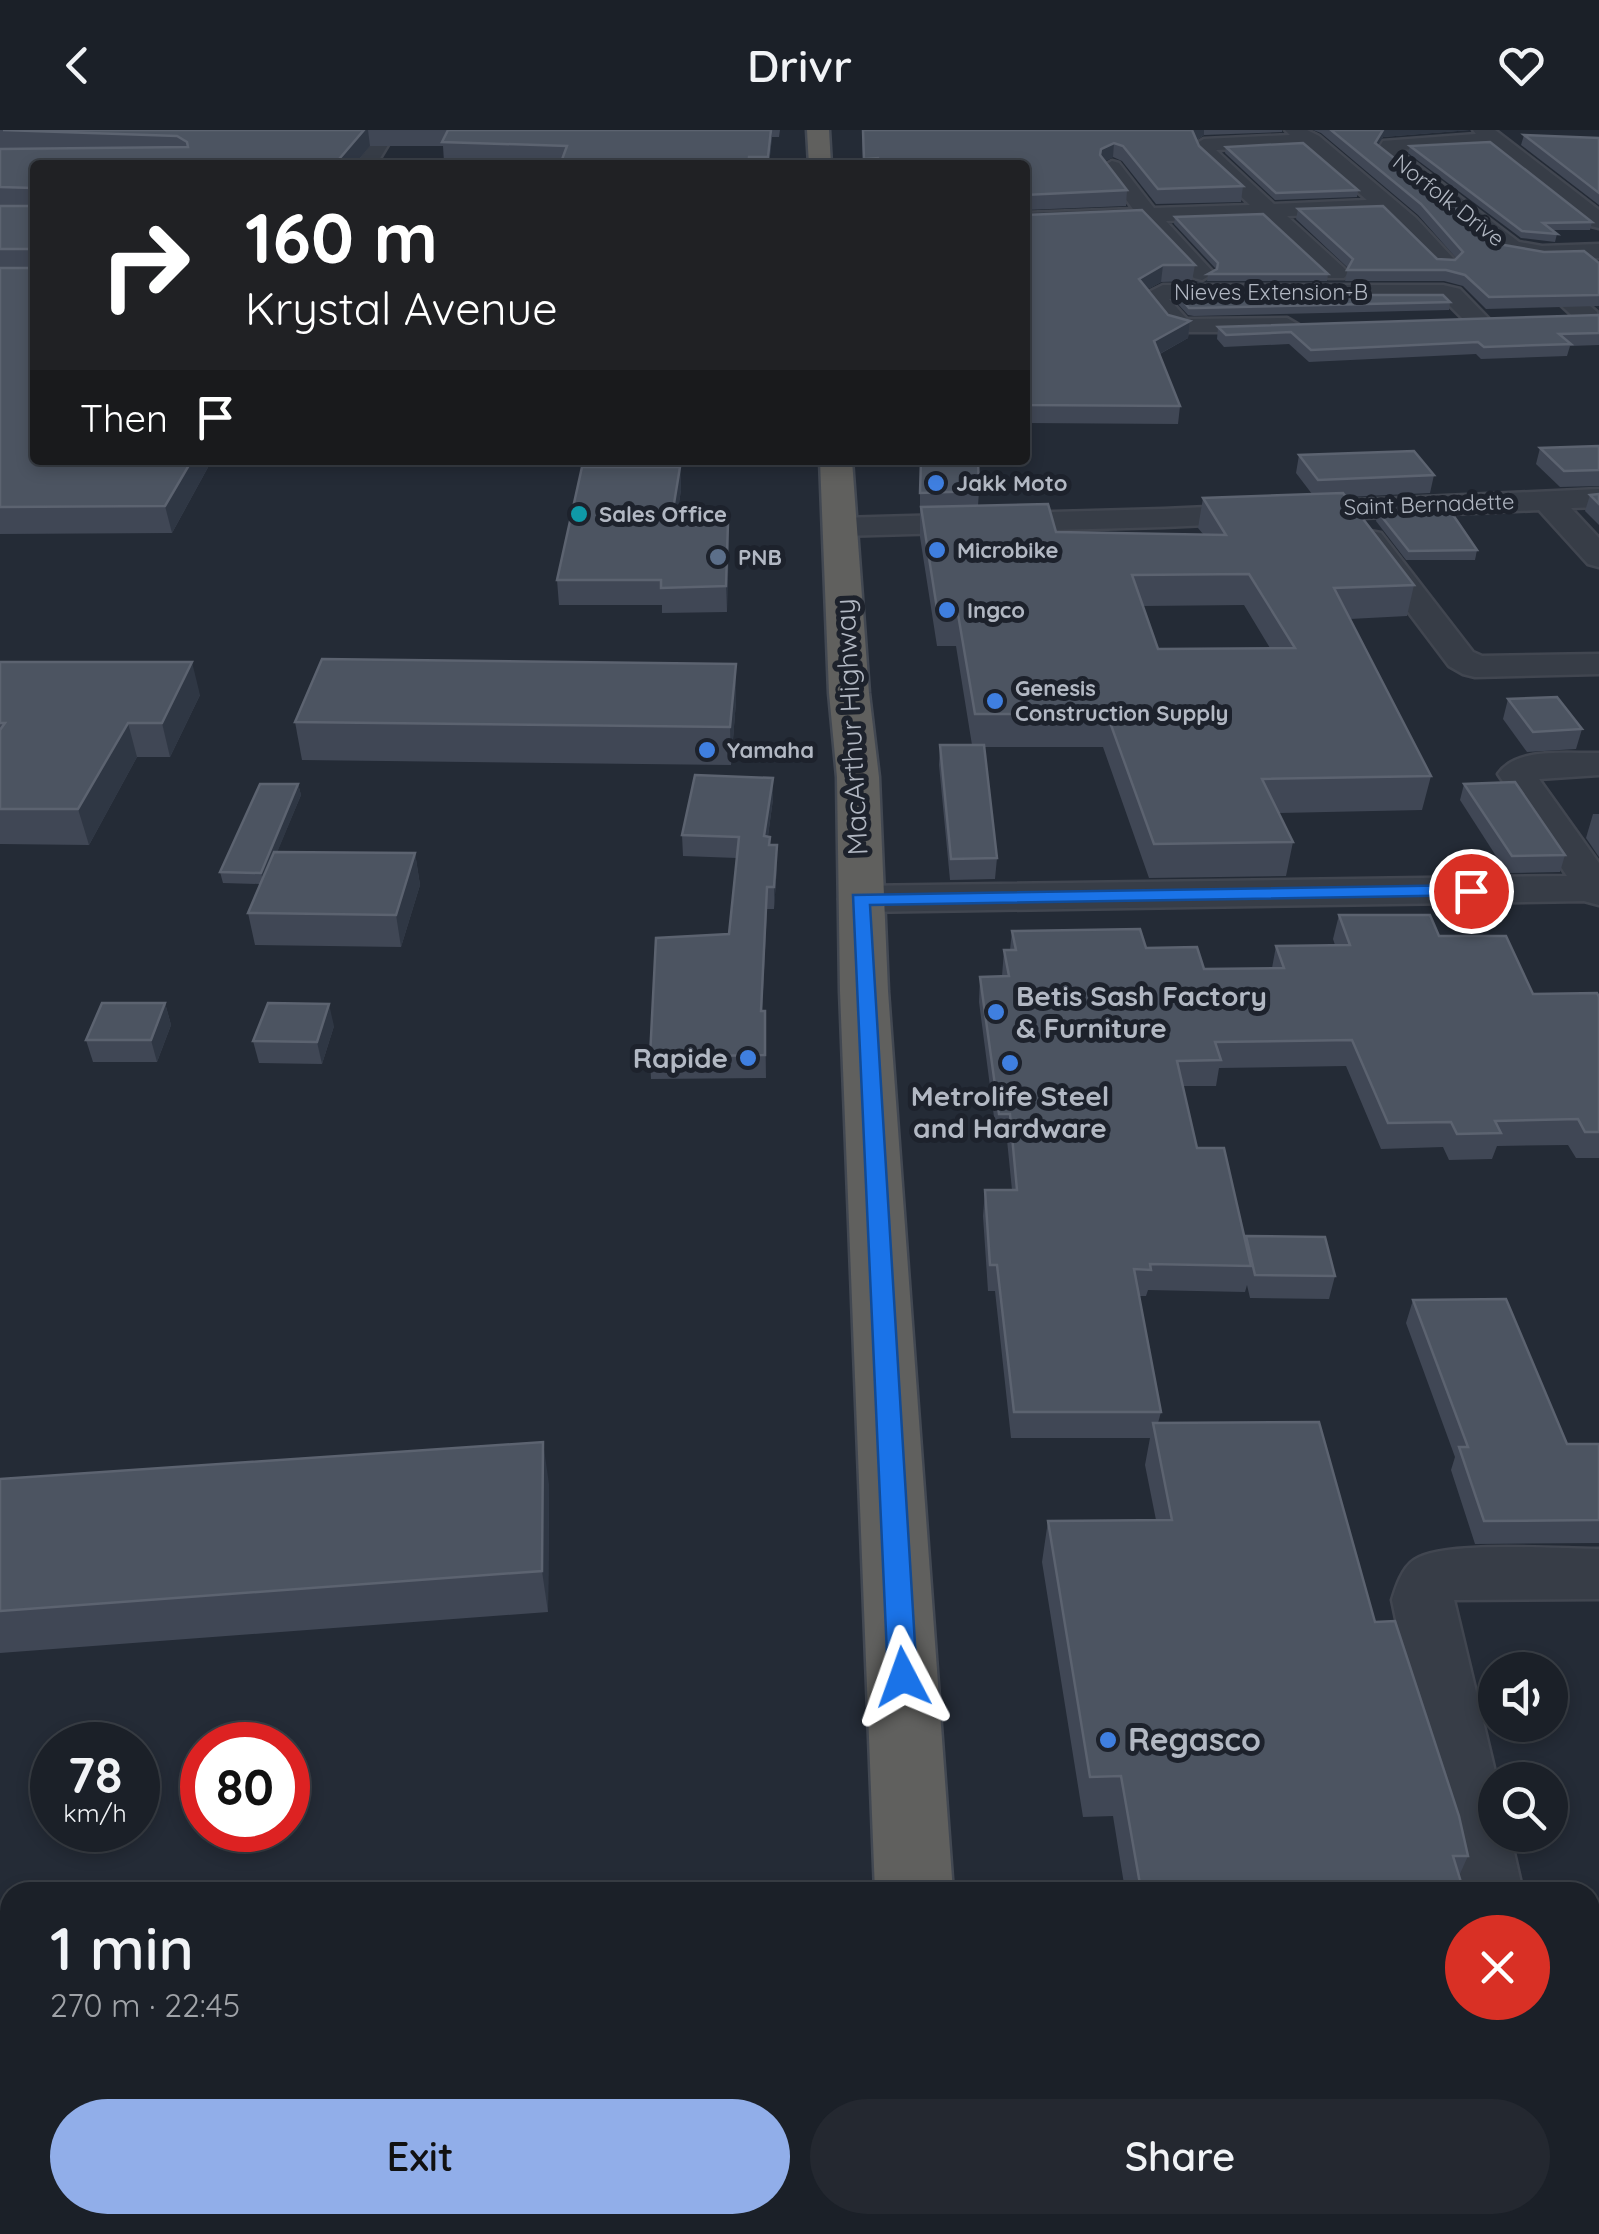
<!DOCTYPE html>
<meta charset="utf-8">
<style>
:root{--surface:#1b2028;--page:#242830;--text:#f1f3f6;--muted:#a0a3a8;--line:#393e45;--accent:#91aee9}
body{margin:0;font-family:Quicksand,sans-serif;background:var(--page);color:var(--text);height:100vh;display:flex;flex-direction:column;font-size:38px;white-space:nowrap}
*{box-sizing:border-box;margin:0}
p{font-size:32px;color:var(--muted)}
.icon{flex:none;width:55px;height:55px;fill:none;stroke:currentColor;stroke-width:2;stroke-linecap:round;stroke-linejoin:round}
.map{position:relative;flex:1;overflow:hidden}
.details{position:absolute;left:0px;top:1752px;width:1600px;height:352px;display:flex;flex-direction:column;background:var(--surface);border-radius:30px 30px 0 0;box-shadow:0 5px 15px #0003,0 0 0 2px var(--line)}
.details>*{flex:none}
.hud{position:absolute;left:30px;top:30px;width:1000px;height:305px;border-radius:10px;box-shadow:0 5px 15px #0003,0 0 0 2px var(--line);background:#202124;color:#fff;overflow:hidden}
.buttons{position:absolute;left:1478px;top:1522px;display:grid;gap:20px}
.buttons a{display:grid;place-items:center;width:90px;height:90px;border-radius:50%;background:var(--surface);box-shadow:0 5px 15px #0003,0 0 0 2px var(--line);font-size:50px}
.speed{position:absolute;left:30px;top:1592px;display:flex;gap:20px;font-size:50px;font-weight:700;text-align:center}
.speed>*{display:grid;place-content:center;width:130px;height:130px;border-radius:50%;background:var(--surface);box-shadow:0 5px 15px #0003,0 0 0 2px var(--line);line-height:1}
.speed small{font-size:25px;font-weight:400}
.speed .limit{border:15px solid #d22;background:#fff;color:#111}
.pin{position:absolute;display:grid;place-items:center;width:85px;height:85px;color:#fff;margin:-42px;border:5px solid #fff;border-radius:50%;box-shadow:0 2px 10px #0007}
.me{position:absolute;width:110px;margin:-55px;rotate:356deg;stroke-linejoin:round;filter:drop-shadow(0 0 8px #0008)}
.turn{display:flex;align-items:center;gap:35px;height:210px;padding:0 50px;font-size:45px}
.turn .icon{width:130px;height:130px;stroke-width:2.5}
.turn b{display:block;font-size:70px;line-height:85px}
.then{display:flex;align-items:center;height:95px;padding:0 50px;background:#0003;gap:20px;font-size:38px}
.round{display:grid;place-items:center;flex:none;width:105px;height:105px;border-radius:52px;background:var(--page)}
.head{display:flex;align-items:center;justify-content:space-between;height:170px;padding:0 50px}
h1{font-size:60px;font-weight:600;line-height:75px}
.cta{display:flex;gap:20px;margin-top:auto;padding:20px 50px}
.cta a{flex:1;height:115px;border-radius:60px;background:var(--accent);color:#111;font-size:40px;font-weight:600;line-height:115px;text-align:center}
.cta a+a{background:var(--page);color:var(--text)}
header{display:flex;justify-content:space-between;align-items:center;height:130px;padding:0 50px;background:var(--surface);font-size:45px;font-weight:600}
.map>svg:first-child{display:block}
</style>
<header><svg class="icon" aria-label="back" viewBox="0 0 24 24"><path d="M15 5l-7 7 7 7"/></svg>Drivr<svg class="icon" aria-label="heart" viewBox="0 0 24 24"><path d="M12 20l-8-8c-3-5 5-10 8-4 3-6 11-1 8 4z"/></svg></header>
<div class="map">
<svg width="1599" height="2104" viewBox="0 0 1599 2104">
<rect width="100%" height="100%" fill="#242b36"/>
<g fill="none" stroke-linecap="round" stroke-linejoin="round">
<g stroke="#414650" stroke-width="5">
<g id="minor">
<path d="M377,0h20l-21,35h-20z"/>
<path d="M1285,0h22l12,6 97,82 37,40 4,5 -4,5h-16l-55,-55 -95,3 57,52 4,5 -4,5h-16l-65,-61 -97,4 48,52 -12,7 -8,-2 -52,-56 -117,5v-14l108,-4 -31,-42 10,-6 7,2 35,45 96,-3 -50,-47 -6,-13 10,-6 86,-4zM1303,16l64,54 -93,4 -58,-54z"/>
<path d="M1473,0h22l104,80v18l-8,-2 -101,-81 -92,5 121,92 23,4 57,-2v14l-57,2 -38,-7 -127,-101 6,-11 93,-7z"/>
<path d="M1163,155h280l17,4 29,30 -12,7 -9,-2 -25,-25h-274l18,20 100,-1 12,7 -12,7h-110l-8,-2 -28,-34z"/>
<path d="M1560,155l8,2 29,25v10h-18l-27,-25 -4,-5z"/>
<path d="M1599,359v18l-28,1 28,30v29l-11,-3 -49,-54 -375,17 -324,9 -11,-2 -4,-7 4,-7 11,-2 324,-9z"/>
<path d="M1370,401l11,2 92,119 9,4 117,-2v20l-124,3 -12,-3 -14,-8 -95,-126 5,-7z"/>
<path d="M1599,623v22l-60,4 60,84v42l-15,-4 -724,11 -15,-4 -6,-9 6,-9 15,-4 707,-10 -69,-102c19,-28 71,-20 101,-21z"/>
<path d="M1599,1419v50l-145,1 43,180 -2,55h15l13,57h-70l-61,-292c4,-13 10,-32 22,-40 28,-20 146,-11 185,-11z"/>
<rect x="1590" y="1779" width="9" height="70"/>
<path d="M1590,2057l9,4v43h-51l-3,-9h45z"/>
</g>
</g>
<g stroke="#424852" stroke-width="5">
<g id="trunk">
<path d="M807,0h22l2,35h-22z"/>
<path d="M820,330h32l17,233 10,84 9,214 65,901h-78l-35,-901 -3,-214 -8,-84z"/>
<rect x="888" y="2095" width="88" height="9"/>
</g>
</g>
<use href="#minor" fill="#373d47" fill-rule="evenodd"/>
<use href="#trunk" fill="#60605e" fill-rule="evenodd"/>
</g>
<g fill="#404755" fill-rule="evenodd">
<path d="M0,0h780l-1,7h-7l-3,28h-236l-89,-3 -1,-16h-73l-16,19h-319l177,295 -40,73 -172,1z"/>
<path d="M862,0h420v2l-78,3 -7,5 2,6 44,40 -2,16 -85,2 -34,-43 -9,-4 -8,4 22,29 -1,16 -101,4v-45h-162z"/>
<path d="M1313,0h157l-87,7 -5,8 126,100 95,18v43l-113,3 -23,-23 -19,-5h-99l3,-13 -52,-49 2,-10 139,50 18,1 2,-1 -39,-44 -97,-82z"/>
<path d="M1524,5l75,3v67l-78,-60z"/>
<path d="M1410,16l182,76 -2,8h-38l5,4 -2,8 -34,-4 -113,-85z"/>
<path d="M1226,17l132,43 -1,7 -82,3 -50,-47z"/>
<path d="M1025,84l170,51 -3,16 -31,1 -13,7 20,26 22,6 -2,17 -28,16 20,52 -2,18 -153,-1z"/>
<path d="M1175,87l153,57 -1,7h-120l1,-7 8,-5 -42,-45z"/>
<path d="M1178,165l272,7 -1,8 -255,6 -6,-1 -11,-12z"/>
<path d="M1599,185v30l-29,1 -3,10 -86,3 -5,-5 -167,8 -20,-18 -65,3 -7,-8 1,-12z"/>
<path d="M1599,316v40l-39,1 -24,-23 4,-16z"/>
<path d="M1299,325l135,20 -4,18 -84,4 68,88 -7,31 -57,3 81,157 -9,34 -143,3 14,29 -7,34 -137,2 -46,-131h-119l13,111 -2,21 -45,1 -11,-115 1,-20h32l-16,-99h-19l-17,-109v-77l59,31 -1,15 78,26 147,2 -5,-6 5,-30 109,-4 -16,-21zM1244,475l26,43 -112,1 -15,-43z"/>
<path d="M652,330h100v7h-72l1,23 -5,32h52l-1,90 -65,1v-8h-103l-2,-25 95,-113z"/>
<path d="M1599,364v31l-14,-14 5,-16z"/>
<path d="M1378,382l99,38 -2,10h-69l-30,-39z"/>
<path d="M0,532l200,33 -30,62h-33l-48,88 -89,-1z"/>
<path d="M1508,569l74,30 -6,20 -49,3 -24,-33z"/>
<path d="M736,571l-5,64 -429,-5 -7,-38z"/>
<path d="M298,654l3,11 -24,57 138,1 5,32 -19,62 -146,-2 -7,-32 12,-29 -37,-1 -3,-11z"/>
<path d="M1464,654l101,71 -5,17 -53,1 -47,-73z"/>
<path d="M773,669l-5,37 2,9h7v21l-3,43h-7l-5,102h3l1,67 -115,1 -1,-22 79,-123 8,-76 -54,-2 -1,-21z"/>
<path d="M1593,684h6v43l-13,-19z"/>
<path d="M1339,785l100,21 94,58 66,3v161h-23l-8,-13 -71,1 -5,13 -43,1 -6,-13 -62,2 -35,-83 -127,2 -3,18h-33l14,62 48,92 1,-4 89,40 -6,23 -79,-1 -3,-13 -2,7 -97,-2 -2,6h-7l22,116 -3,11 217,199 93,234 -9,20 5,16h-366l1,-7 25,-1 -11,-68 -30,1 -41,-255 6,-41 108,-1 -11,-55 5,-27h-139l-16,-147h-7l-5,-75 2,-26h27l-5,-50h-10l-18,-138 1,-25 22,-1 2,-26h6l2,-19 134,17 58,21 68,-1 4,-22 59,-1 -2,-6z"/>
<path d="M165,873l6,22 -14,37h-64l-7,-22z"/>
<path d="M334,896l-12,38 -63,-1 -6,-22z"/>
<path d="M1413,1170l154,144h32v99l-124,1 -24,-74 4,-13 -49,-134z"/>
<path d="M0,1349l549,5 -1,128 -548,41z"/>
<path d="M1255,2095h269l3,9h-271z"/>
</g>
<g fill="#2f3744">
<path d="M364,0h4l2,16 -16,19h-20z"/>
<path d="M771,0h1v7l-3,28h-1z"/>
<path d="M1192,0h12v5l-14,9z"/>
<path d="M1383,0h87l-87,7 -10,16 2,-10z"/>
<path d="M1114,13l-1,14 -13,7 1,-15z"/>
<path d="M1163,135l-2,17 -24,13 2,-16z"/>
<path d="M1190,191l-2,17 -36,20 2,-17z"/>
<path d="M192,330h20l-40,73 -7,-27z"/>
<path d="M680,337l1,23 -9,57 -1,-25z"/>
<path d="M728,392l1,25 -2,65 -1,-26z"/>
<path d="M192,532l8,33 -30,62 -8,-34z"/>
<path d="M736,534v37l-5,64 -1,-38z"/>
<path d="M128,593l9,34 -48,88 -11,-36z"/>
<path d="M773,648v21l-8,58 -1,-21z"/>
<path d="M298,654l3,11 -37,89 -3,-11z"/>
<path d="M777,715v21l-3,43v-22z"/>
<path d="M415,723l5,32 -19,62 -5,-32z"/>
<path d="M767,757v22l-6,125v-23z"/>
<path d="M165,873l6,22 -14,37 -6,-22z"/>
<path d="M329,874l5,22 -12,38 -5,-22z"/>
<path d="M543,1312l6,42 -1,128 -6,-41z"/>
</g>
<g fill="#4c5461" stroke="#5c6370" stroke-width="2.5" fill-rule="evenodd">
<path d="M3,0h361l-30,35h-299v295h157l-27,46 -165,1v-239h32v-19h-32v-43h32l1,-18 -33,-1v-38l188,-2 -1,-5 -10,-6z"/>
<path d="M448,0h323l-3,27h-19l-1,8h-188l7,-19 -125,-4z"/>
<path d="M863,0h329l7,16 44,40 -85,3 -35,-43 -9,-3 -13,6 -1,6 27,35 -102,5v-30h-146l-1,-7 -14,1z"/>
<path d="M1331,0h52l-8,13 129,102 40,7 40,-1 15,12v32l-110,2 -24,-22 -19,-5h-99l6,-11 -55,-50 85,-3 54,53 18,1 8,-8 -42,-48z"/>
<path d="M1524,5l75,3v55z"/>
<path d="M1490,12l102,80 -49,1 14,11 -35,-3 -112,-85z"/>
<path d="M1303,13l55,47 -82,3 -50,-46z"/>
<path d="M1142,80l53,55h-32l-24,14 29,36 22,6 -36,20 26,65 -155,-1v-191l1,1z"/>
<path d="M1263,84l65,60h-120l9,-5 1,-6 -43,-46z"/>
<path d="M1178,165h265l7,7 -255,6h-6z"/>
<path d="M1599,185v18l-40,1 12,10 -87,3 -6,-5 -167,8 -20,-18 -65,3 -8,-8z"/>
<path d="M1599,316v24l-35,1 -24,-23z"/>
<path d="M1414,321l20,24 -116,5 -19,-25z"/>
<path d="M921,330h57l1,31 -59,2z"/>
<path d="M582,337h98l-9,55h57l-2,64 -65,2v-8h-104z"/>
<path d="M1343,363l71,92 -80,3 97,188 -169,3 31,63 -139,2 -47,-130h-132l-17,-100 -20,1 -17,-108 127,-3 8,28 170,3 -23,-37zM1249,444l46,74 -137,1 -26,-74z"/>
<path d="M1599,364v10l-9,-9z"/>
<path d="M1449,379l28,41 -68,1 -31,-39z"/>
<path d="M322,529l414,5 -6,63 -435,-5z"/>
<path d="M0,532h192l-30,61h-34l-50,86h-78v-79l5,-7h-5z"/>
<path d="M1557,567l25,32 -49,3 -25,-33z"/>
<path d="M940,615h44l13,113 -46,1z"/>
<path d="M695,645l78,3 -9,58 6,1 -1,8h8l-3,42h-7l-6,124h4v44l-115,2 6,-119 73,-4 10,-97 -57,-2z"/>
<path d="M1515,652l50,73 -53,1 -48,-72z"/>
<path d="M260,654h38l-37,89 -41,-1z"/>
<path d="M274,722l141,1 -19,62 -148,-2z"/>
<path d="M1339,785h91l9,21h67l27,58 64,-1 2,4v135h-14l-7,-13 -83,2 6,12 -44,1 -6,-12 -63,1 -36,-83 -137,2 6,18 -44,1 20,87h27l27,118 -101,-2 1,6 -17,-1 27,143h-147l-17,-147h-7l-5,-75h32l-7,-76h-11l-19,-137 29,-1 -5,-26h12l-4,-19 128,-2 6,19 51,-1 7,22 80,-1 -8,-22 74,-1z"/>
<path d="M102,873h63l-14,37h-65z"/>
<path d="M268,873l61,1 -12,38 -64,-1z"/>
<path d="M1246,1106l79,1 10,39 -80,-1z"/>
<path d="M1506,1169l61,145h32v76l-115,1 -25,-74h9l-55,-147z"/>
<path d="M1319,1292l56,200 20,-1 64,195 9,40h-15l11,36h-363l-2,-7 41,-1 -19,-108 -31,1 -42,-256 124,-1 -19,-97z"/>
<path d="M543,1312l-1,129 -542,40v-132z"/>
<path d="M1270,2095h254l3,9h-255z"/>
</g>
<path fill="#1a73e8" stroke="#114b97" stroke-width="2.5" d="M1471,755l6,2v8l-607,10 47,772 -4,9 -10,3 -11,-3 -4,-9 -35,-782z"/>
<g fill="#3f7fe0" stroke="#1d222c" stroke-width="4">
<circle cx="936" cy="353" r="10"/>
<circle cx="937" cy="420" r="10"/>
<circle cx="947" cy="480" r="10"/>
<circle cx="995" cy="571" r="10"/>
<circle cx="707" cy="620" r="10"/>
<circle cx="996" cy="882" r="10"/>
<circle cx="748" cy="928" r="10"/>
<circle cx="1010" cy="933" r="10"/>
<circle cx="1108" cy="1610" r="10"/>
</g>
<circle fill="#0f9aa8" stroke="#1d222c" stroke-width="4" cx="579" cy="384" r="10"/>
<circle fill="#5c6f8a" stroke="#1d222c" stroke-width="4" cx="718" cy="427" r="10"/>
<g text-anchor="middle" stroke-width="10" stroke-linejoin="round" paint-order="stroke">
<g font-size="22" fill="#b2b8c3" stroke="#1d222c">
<text transform="translate(1449 70) rotate(38)" y="8">Norfolk Drive</text>
<text x="1271" y="170">Nieves Extension-B</text>
<text transform="translate(1429 374) rotate(-2)" y="8">Saint Bernadette</text>
</g>
<g font-size="22" font-weight="bold" fill="#b2b8c3" stroke="#1d222c" text-anchor="start">
<text x="956" y="361">Jakk Moto</text>
<text x="599" y="392">Sales Office</text>
<text x="957" y="428">Microbike</text>
<text x="738" y="435">PNB</text>
<text x="967" y="488">Ingco</text>
<text x="1015" y="566">Genesis<tspan x="1015" dy="25">Construction Supply</tspan></text>
<text x="727" y="628">Yamaha</text>
</g>
<g font-size="28" fill="#b2b8c3" stroke="#1d222c">
<text transform="translate(851 597) rotate(-93)" y="10">MacArthur Highway</text>
</g>
<g font-size="28" font-weight="bold" fill="#b2b8c3" stroke="#1d222c" text-anchor="start">
<text x="1016" y="876">Betis Sash Factory<tspan x="1016" dy="32">&amp; Furniture</tspan></text>
<text x="728" y="938" text-anchor="end">Rapide</text>
<text x="1010" y="976" text-anchor="middle">Metrolife Steel<tspan x="1010" dy="32">and Hardware</tspan></text>
</g>
<g font-size="32" font-weight="bold" fill="#b2b8c3" stroke="#1d222c" text-anchor="start">
<text x="1128" y="1621">Regasco</text>
</g>
</g>
</svg>
<div class="buttons">
<a><svg class="icon" aria-label="sound" viewBox="0 0 24 24"><path d="M4 9h4l5-4v14l-5-4H4zM17 9q2 3 0 6"/></svg></a>
<a><svg class="icon" aria-label="search" viewBox="0 0 24 24"><circle cx="10" cy="10" r="6"/><path d="M15 15l6 6"/></svg></a>
</div>
<div class="speed"><div>78<small>km/h</small></div><div class="limit">80</div></div>
<div class="pin" style="left:1471px;top:761px;background:#d93025"><svg class="icon" aria-label="arrive" viewBox="0 0 24 24"><path d="M6 21V4h12l-3 4 3 4H6"/></svg></div>
<svg class="me" style="left:903px;top:1547px" viewBox="-20 -20 40 40"><path d="M0-17L14 15 0 8-14 15z" fill="#1a73e8" stroke="#fff" stroke-width="4"/></svg>
<div class="hud">
<div class="turn"><svg class="icon" aria-label="right" viewBox="0 0 24 24"><path d="M7 20v-9h11M14 6l5 5-5 5"/></svg><div><b>160 m</b>Krystal Avenue</div></div>
<div class="then">Then<svg class="icon" aria-label="arrive" viewBox="0 0 24 24"><path d="M6 21V4h12l-3 4 3 4H6"/></svg></div>
</div>
<section class="details">
<div class="head"><div><h1>1 min</h1><p>270 m · 22:45</p></div><a class="round" style="background:#d93025;color:#fff"><svg class="icon" aria-label="close" viewBox="0 0 24 24"><path d="M6 6l12 12M18 6L6 18"/></svg></a></div>
<div class="cta"><a>Exit</a><a>Share</a></div>
</section>
</div>
